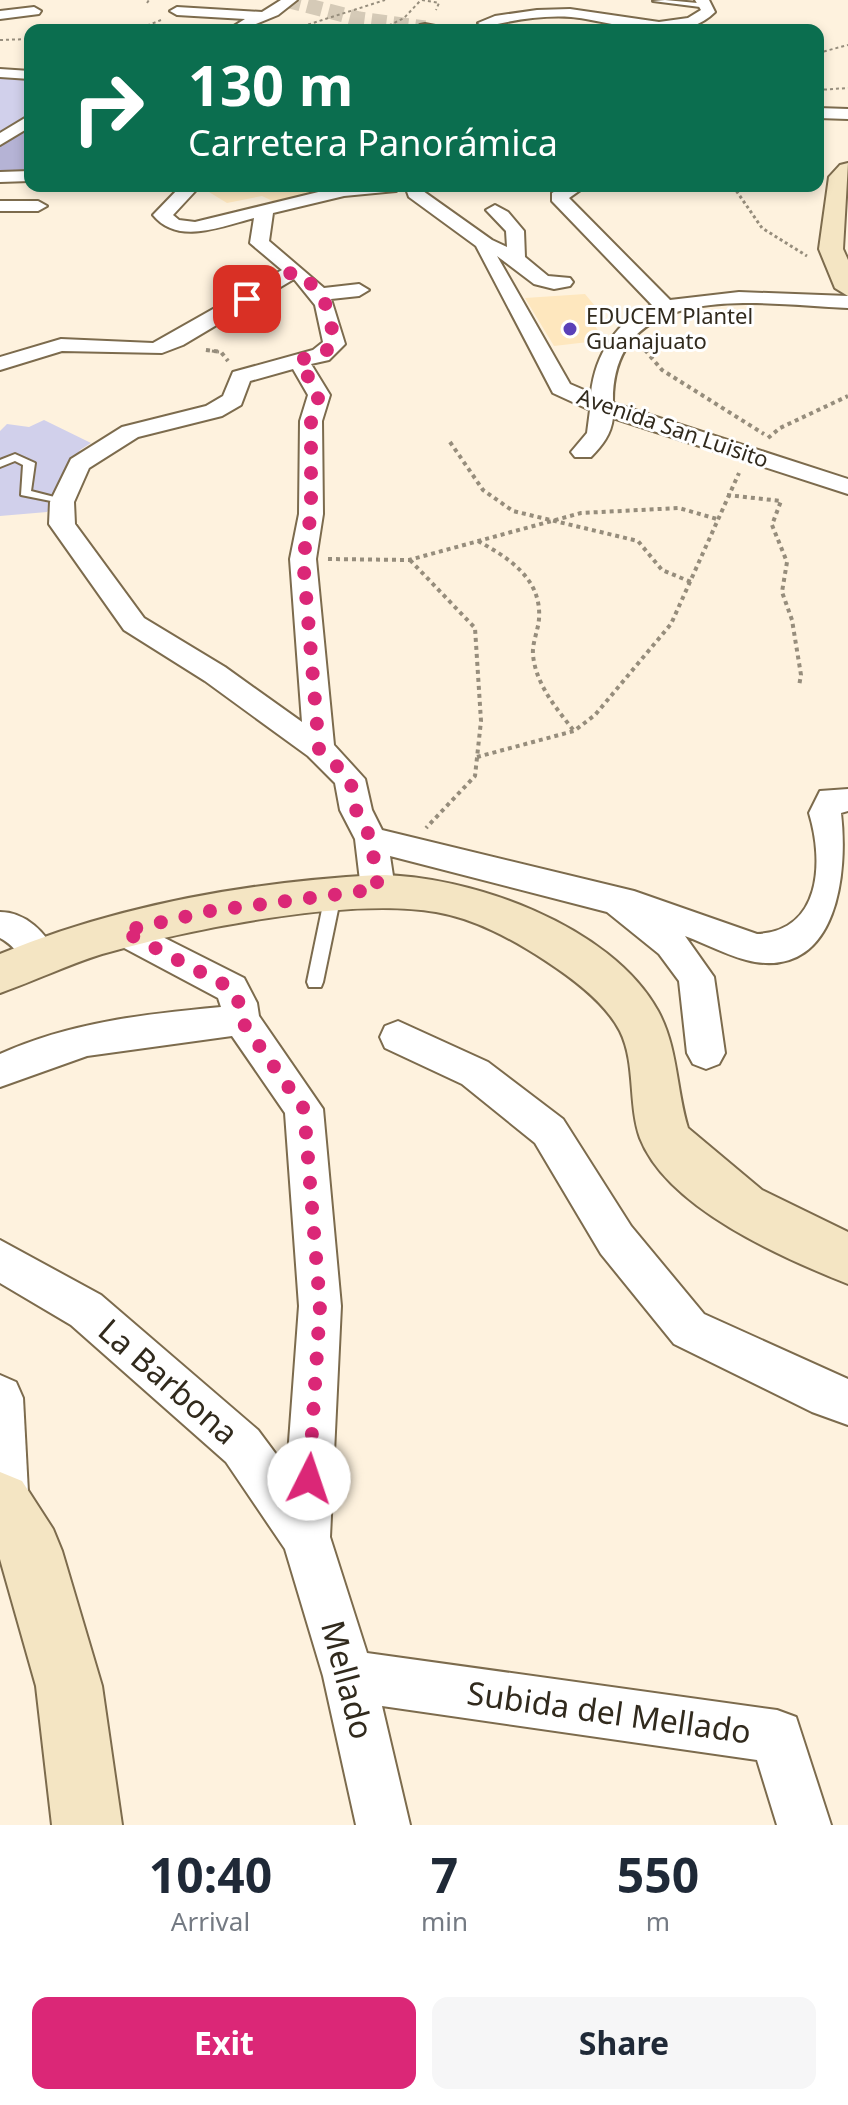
<!DOCTYPE html>
<meta charset="utf-8">
<style>
:root{--surface:#fff;--page:#f6f6f7;--text:#1f2937;--muted:#747a83;--accent:#db2777}
body{margin:0;font-family:"Noto Sans",sans-serif;background:var(--page);color:var(--text);height:100vh;display:flex;flex-direction:column;font-size:30px;white-space:nowrap}
*{box-sizing:border-box;margin:0}
p{font-size:26px;color:var(--muted)}
.icon{flex:none;width:44px;height:44px;fill:none;stroke:currentColor;stroke-width:2;stroke-linecap:round;stroke-linejoin:round}
.map{position:relative;height:1825px;overflow:hidden}
.drawer{display:flex;flex-direction:column;background:var(--surface);flex:1}
.drawer>*{flex:none}
.guide{position:absolute;left:24px;top:24px;width:800px;height:168px;border-radius:16px;box-shadow:0 4px 12px #0003;background:#0b6e4f;color:#fff;overflow:hidden}
.pin{position:absolute;display:grid;place-items:center;width:68px;height:68px;color:#fff;margin:-34px;border-radius:16px;box-shadow:0 4px 12px #0006}
.me{position:absolute;width:88px;margin:-44px;rotate:4deg;stroke-linejoin:round;filter:drop-shadow(0 0 6px #0008)}
.turn{display:flex;align-items:center;gap:28px;height:168px;padding:0 32px;font-size:36px}
.turn .icon{width:104px;height:104px;stroke-width:2.5}
.turn b{display:block;font-size:56px;line-height:68px}
.eta{display:flex;justify-content:space-evenly;align-items:center;height:136px;text-align:center}
.eta b{font-size:48px;font-weight:700;line-height:56px}
.button{display:flex;gap:16px;margin-top:auto;padding:16px 32px}
.button a{flex:1;height:92px;border-radius:16px;background:var(--accent);color:#fff;font-size:32px;font-weight:700;line-height:92px;text-align:center}
.button a+a{background:var(--page);color:var(--text)}
.map>svg:first-child{display:block}
</style>
<div class="map">
<svg width="848" height="1825" viewBox="0 0 848 1825">
<rect width="100%" height="100%" fill="#fef2de"/>
<g fill="#fee7be">
<path d="M213,186h131l-65,18 -17,-8 -35,7 -18,-11z"/>
<path d="M585,294l10,12 -6,12 16,22 -51,6 -29,-48z"/>
</g>
<g fill="#d1d0eb">
<path d="M0,75l30,2v36l-30,21z"/>
<path d="M44,420l47,23 -11,7 -33,62 -47,4v-85l7,-7 22,3z"/>
</g>
<path fill="#b5b3d5" d="M30,127v46l-30,2v-30z"/>
<g fill="none" stroke-linecap="round" stroke-linejoin="round">
<path stroke="#d5cab7" stroke-width="15" stroke-dasharray="15 7" stroke-linecap="butt" d="M286,0l73,19 66,9"/>
<g stroke="#7c6b4d" stroke-width="4">
<g id="lane">
<path d="M665,0l43,4 3,2 -3,2 -55,-7z"/>
<path d="M15,454l20,9 -4,28 35,9v4l-45,-9 2,-30 -8,-4 -15,6v-7z"/>
<path d="M333,889l8,6 -18,87 -2,5h-12l-2,-5 18,-87z"/>
</g>
</g>
<g stroke="#7c6b4d" stroke-width="4">
<g id="street">
<path d="M281,0h16l-19,15 -37,15 -7,-4 11,-7 -68,-4 -7,-4 7,-4 85,5z"/>
<path d="M695,0h14l6,12c-38,37 -99,9 -144,5 -29,-2 -58,3 -86,10l-7,-4 17,-7 42,-6 33,-1 89,13 29,-4 13,-8z"/>
<path d="M34,7l7,4 -2,3 -39,5v-8z"/>
<path d="M425,24l31,6h-37l1,-5z"/>
<path d="M0,69l30,2v8l-30,-2z"/>
<path d="M818,108l30,1v10l-30,-1z"/>
<path d="M30,115v12l-30,18v-12z"/>
<path d="M30,171v10l-30,1v-10z"/>
<path d="M181,186l18,1 -26,28 6,5 16,2 148,-36h62l-9,5 -52,5 -71,17 -4,28 55,47 35,-4 10,6 -10,6 -28,3 14,45 -16,16 -18,4 19,31 -8,26 1,93 -7,45 18,186 31,34 7,31 10,20 252,61 123,43c64,-3 67,-72 52,-121l11,-22 28,-2v22l-7,2c7,59 -3,162 -86,149 -23,-4 -48,-18 -70,-26l29,41 11,76 -6,11 -13,5 -13,-5 -6,-11 -8,-72 -20,-27 -52,-42 -217,-56 5,33 -5,9 -12,4 -12,-4 -5,-9 -6,-50 -15,-29 -5,-27 -27,-27 -103,-75 -81,-51 -75,-106 1,-22 21,-43 51,-32 84,-21 17,-10 10,-24 80,-22 10,-8 -8,-37 -21,-26 -111,66 -21,8 -100,-2 -62,19v-13l61,-18 92,4 129,-73 -32,-27 4,-25c-32,8 -76,28 -101,-3zM293,369l15,26 -8,26 -1,93 -9,45 12,163 -77,-55 -81,-49 -69,-94 -1,-22 15,-34 49,-31 84,-21 19,-11 9,-24z"/>
<path d="M405,186h18v5l69,49 15,7 -1,-16 -20,-21 9,-5 13,7 16,19 1,26 23,19 22,2 3,4 -3,4 -16,3 -20,-5 -37,-28 73,128 21,9c4,-38 26,-73 61,-88l-100,-104v-8l12,-7h22l-17,12 101,102 69,-8 109,4v12c-83,-3 -237,-32 -235,95l235,76v15l-235,-76c-2,16 -10,27 -22,39h-16l-4,-5 16,-19 3,-23 -37,-17 -77,-147 -67,-49z"/>
<path d="M0,201h38l9,5 -9,5h-38z"/>
<path d="M0,912c26,0 46,21 57,43l-5,10c-28,9 -31,-17 -52,-27z"/>
<path d="M123,917l121,61 13,25 2,13 64,93 18,197 -11,231 37,116 410,57 19,7 35,108h-54l-20,-65 -375,-54 28,119h-54l-33,-149 -38,-127 -59,-87 -155,-137 -71,-42v-43l101,55 157,135 29,39 12,-163 -14,-193 -53,-77 -145,20 -87,31v-33c70,-32 146,-40 221,-47l-3,-9 -107,-57 -5,-10 5,-10z"/>
<path d="M398,1021l90,41 75,57 68,107 73,88 144,65v46l-36,-13 -138,-68 -73,-90 -66,-111 -73,-59 -77,-36 -5,-11 5,-11z"/>
<path d="M0,1375l16,7 7,16 6,113 -7,17 -17,7 -5,-2z"/>
</g>
</g>
<g stroke="#7c6b4d" stroke-width="4">
<g id="secondary">
<path d="M848,163l-5,86 5,11v36l-13,-8 -16,-39 10,-72 11,-12z"/>
<path d="M377,875c92,0 234,50 281,136 20,37 18,78 30,117l74,62 86,42v52c-65,-26 -181,-76 -208,-146 -12,-34 -4,-75 -20,-107 -15,-29 -48,-53 -74,-70 -34,-22 -70,-42 -110,-49 -88,-15 -248,17 -334,42 -35,11 -68,27 -102,39v-39c118,-49 250,-72 377,-79z"/>
<path d="M0,1472l22,9 31,48 9,22 40,135 20,139h-70l-16,-139 -36,-127z"/>
</g>
</g>
<g stroke="#968d7c" stroke-width="2" stroke-dasharray="3 3" stroke-linecap="butt">
<path d="M422,0l17,3 -3,7"/>
<path d="M147,3l2,-3"/>
<path d="M136,30l25,-10"/>
<path d="M291,30l94,-30"/>
<path d="M395,30l-5,-5 14,-7 17,-18"/>
<path d="M0,40l30,-1"/>
<path d="M818,53l30,-8"/>
<path d="M818,90l30,-2"/>
</g>
<g stroke="#968d7c" stroke-width="3" stroke-dasharray="3 3" stroke-linecap="butt">
<path d="M733,186l29,42 45,28"/>
<path d="M644,348l3,4"/>
<path d="M206,350l13,2"/>
</g>
<g stroke="#968d7c" stroke-width="4" stroke-dasharray="4 4" stroke-linecap="butt">
<path d="M206,350l15,2 7,9"/>
<path d="M645,350l17,20 102,64"/>
<path d="M768,438l12,-10 68,-32"/>
<path d="M450,442l33,48 30,21 125,30 24,29 29,12"/>
<path d="M727,495l54,6 -9,24 15,37 -5,30 10,28 9,55 -2,11"/>
<path d="M478,541c31,17 64,38 61,78 -1,12 -7,24 -6,36 3,30 24,54 41,76"/>
<path d="M328,559l81,1 172,-47 98,-5 38,11"/>
<path d="M410,560l65,68 6,93 -6,55 -49,52"/>
<path d="M477,757l97,-26 21,-16 76,-91 68,-151"/>
</g>
<use href="#lane" fill="#fff" fill-rule="evenodd"/>
<use href="#street" fill="#fff" fill-rule="evenodd"/>
<use href="#secondary" fill="#f4e5c3" fill-rule="evenodd"/>
</g>
<g fill="none" stroke-linecap="round" stroke-linejoin="round">
<path stroke="#db2777" stroke-width="14" stroke-dasharray="0 25.2" d="M247,299l47,-28c32,21 35,36 40,73l-13,11 -23,5 21,35 -8,26v93l-8,45 16,190 31,30 6,31 15,29 7,50 -168,22 -87,20 108,57 8,15 2,17 63,89 16,197 -11,173"/>
</g>
<circle fill="#5a40b8" stroke="#fff" stroke-width="3" cx="570" cy="329" r="8"/>
<g text-anchor="middle" stroke-width="6" stroke-linejoin="round" paint-order="stroke">
<g font-size="22" fill="#312a1d" stroke="#fff" text-anchor="start">
<text x="586" y="324">EDUCEM Plantel<tspan x="586" dy="25">Guanajuato</tspan></text>
</g>
<g font-size="22" fill="#312a1d" stroke="#fff">
<text transform="translate(673 428) rotate(19)" y="8">Avenida San Luisito</text>
</g>
<g font-size="32" fill="#312a1d" stroke="#fff">
<text transform="translate(168 1382) rotate(41)" y="11">La Barbona</text>
<text transform="translate(347 1680) rotate(75)" y="11">Mellado</text>
<text transform="translate(609 1713) rotate(8)" y="11">Subida del Mellado</text>
</g>
</g>
</svg>
<div class="pin" style="left:247px;top:299px;background:#d93025"><svg class="icon" aria-label="arrive" viewBox="0 0 24 24"><path d="M6 21V4h12l-3 4 3 4H6"/></svg></div>
<svg class="me" style="left:309px;top:1479px" viewBox="-20 -20 40 40"><circle r="19" fill="#fff"/><path d="M0-13L10 11 0 6-10 11z" fill="#db2777"/></svg>
<div class="guide">
<div class="turn"><svg class="icon" aria-label="right" viewBox="0 0 24 24"><path d="M7 20v-9h11M14 6l5 5-5 5"/></svg><div><b>130 m</b>Carretera Panorámica</div></div>
</div>
</div>
<section class="drawer">
<div class="eta">
<div><b>10:40</b><p>Arrival</p></div>
<div><b>7</b><p>min</p></div>
<div><b>550</b><p>m</p></div>
</div>
<div class="button"><a>Exit</a><a>Share</a></div>
</section>
